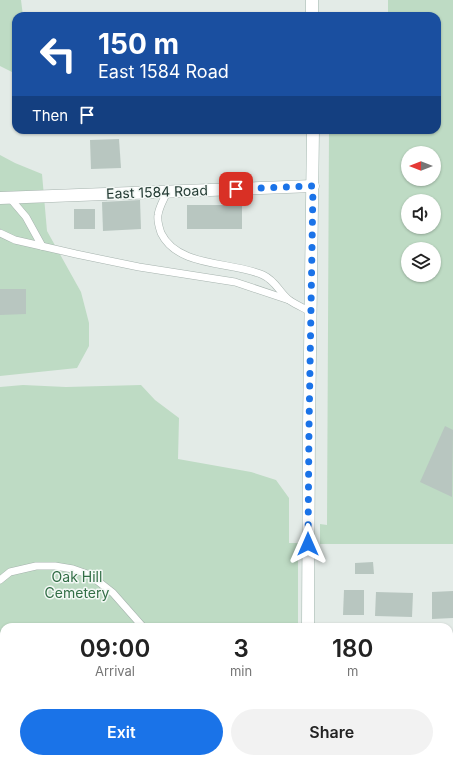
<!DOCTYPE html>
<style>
:root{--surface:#fff;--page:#f2f2f2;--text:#222;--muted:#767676;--accent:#1a73e8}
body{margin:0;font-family:Inter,sans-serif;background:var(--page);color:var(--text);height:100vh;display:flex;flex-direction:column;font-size:15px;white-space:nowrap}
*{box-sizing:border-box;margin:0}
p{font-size:13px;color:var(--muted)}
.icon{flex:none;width:22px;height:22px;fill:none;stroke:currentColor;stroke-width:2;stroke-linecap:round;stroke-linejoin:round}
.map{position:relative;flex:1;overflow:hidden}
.details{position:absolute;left:0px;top:623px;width:453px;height:140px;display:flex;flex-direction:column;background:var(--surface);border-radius:12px 12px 0 0;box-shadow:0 1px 3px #0004}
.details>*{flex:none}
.hud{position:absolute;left:12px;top:12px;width:429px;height:122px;border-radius:12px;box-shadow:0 1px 3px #0004;background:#1a4fa0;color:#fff;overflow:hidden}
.needle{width:26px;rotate:270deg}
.controls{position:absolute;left:401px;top:146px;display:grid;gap:8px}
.controls a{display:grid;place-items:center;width:40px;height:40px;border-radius:50%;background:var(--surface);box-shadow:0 1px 3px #0004;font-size:20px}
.pin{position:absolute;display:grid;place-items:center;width:34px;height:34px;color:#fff;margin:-17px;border-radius:8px;box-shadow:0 2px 6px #0006}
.me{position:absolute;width:44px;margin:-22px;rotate:0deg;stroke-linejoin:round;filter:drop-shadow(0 0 3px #0008)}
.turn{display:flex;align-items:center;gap:14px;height:84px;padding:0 20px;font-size:18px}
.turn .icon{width:52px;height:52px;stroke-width:2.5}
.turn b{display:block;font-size:28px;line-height:34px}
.then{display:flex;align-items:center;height:38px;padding:0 20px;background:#0003;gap:8px;font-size:15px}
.eta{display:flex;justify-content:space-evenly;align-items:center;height:68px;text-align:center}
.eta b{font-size:24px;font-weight:600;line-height:28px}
.button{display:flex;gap:8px;margin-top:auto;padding:8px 20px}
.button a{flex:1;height:46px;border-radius:24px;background:var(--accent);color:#fff;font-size:16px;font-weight:600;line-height:46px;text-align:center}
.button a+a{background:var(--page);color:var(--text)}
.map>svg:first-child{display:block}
</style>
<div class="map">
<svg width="453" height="763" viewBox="0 0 453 763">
<rect width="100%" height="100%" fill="#e3ebe7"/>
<g fill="#bedbc4" fill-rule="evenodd">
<path d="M0,0h21l2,16h-7v58l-16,-8z"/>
<path d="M388,0h65v544h-133v-20l7,1 2,-395h108v-114h-49zM408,153h26v26h-26zM408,201h26v26h-26zM408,249h26v26h-26z"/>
<path d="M0,155l15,8 27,11 5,57 34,61 8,31v23l-12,22 -77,8z"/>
<path d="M23,385l43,2 75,-2 14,15 24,18 -1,41 73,13 25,8 13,18v45h9v84h-294v132h294v4h-298v-376z"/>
</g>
<g fill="#b8c6c0">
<path d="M119,139l2,29 -30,1 -1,-29z"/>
<path d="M140,200l1,29 -38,2 -1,-29z"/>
<rect x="187" y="205" width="55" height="24"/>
<rect x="74" y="209" width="21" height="20"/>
<path d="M0,289h26v25l-26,1z"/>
<path d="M445,426l8,4 -1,67 -32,-15z"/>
<path d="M373,562l1,12h-19v-11z"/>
<path d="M344,590h20v25h-21z"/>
<path d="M453,591v27l-21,1v-27z"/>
<path d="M376,592l37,1 -1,24 -37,-1z"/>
<rect x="449" y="693" width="4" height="22"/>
</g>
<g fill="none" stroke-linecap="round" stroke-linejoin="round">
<g stroke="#a6b3ae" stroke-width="8">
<g id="lane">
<path d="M167,192c-3,7 -8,15 -9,23 -1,6 1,12 3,18 17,35 70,28 102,42 13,6 16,17 26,25 7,5 15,8 22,12"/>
<path d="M9,197l17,20 16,29"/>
<path d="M0,233l15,7 61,14 63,13 96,15 54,18"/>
<path d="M0,580l10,-8 26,-6h19l18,3 17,6 23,18 30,34"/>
<path d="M0,708h4"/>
<path d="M157,759l6,4"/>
<path d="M228,759l1,4"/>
</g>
</g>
<g stroke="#a6b3ae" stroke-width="13">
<g id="street">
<path d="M0,198l313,-12"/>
<path d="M449,653h4"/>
</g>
</g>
<g stroke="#a2b6ae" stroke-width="13">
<g id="secondary">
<path d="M312,0v16"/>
<path d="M308,627l1,-199 4,-298"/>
<path d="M308,763v-4"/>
</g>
</g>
<use href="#lane" stroke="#fff" stroke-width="7"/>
<use href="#street" stroke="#fff" stroke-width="12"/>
<use href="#secondary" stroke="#fff" stroke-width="12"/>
</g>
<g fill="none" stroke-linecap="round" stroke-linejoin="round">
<path stroke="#1a73e8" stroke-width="7" stroke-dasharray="0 12.6" d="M236,189l77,-3 -4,242 -1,116"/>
</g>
<g text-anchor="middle" stroke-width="3" stroke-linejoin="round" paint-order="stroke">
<g font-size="14" fill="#243b34" stroke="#f3f8f5">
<text transform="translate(157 192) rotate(-2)" y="5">East 1584 Road</text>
</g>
<g font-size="14" fill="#326e46" stroke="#f3f8f5">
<text x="77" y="582">Oak Hill<tspan x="77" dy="16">Cemetery</tspan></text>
</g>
</g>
</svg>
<div class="controls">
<a><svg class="needle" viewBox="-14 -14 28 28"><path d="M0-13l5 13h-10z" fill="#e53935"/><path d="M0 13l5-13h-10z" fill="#767676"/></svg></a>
<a><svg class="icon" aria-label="sound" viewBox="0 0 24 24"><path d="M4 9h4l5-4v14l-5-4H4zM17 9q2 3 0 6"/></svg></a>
<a><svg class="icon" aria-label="layers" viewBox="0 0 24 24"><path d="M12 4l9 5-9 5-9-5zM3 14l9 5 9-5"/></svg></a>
</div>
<div class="pin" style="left:236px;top:189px;background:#d93025"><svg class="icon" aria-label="arrive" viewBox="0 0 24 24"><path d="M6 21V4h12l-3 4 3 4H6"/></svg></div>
<svg class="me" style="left:308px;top:544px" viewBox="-20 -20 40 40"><path d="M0-17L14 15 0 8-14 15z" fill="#1a73e8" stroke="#fff" stroke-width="4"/></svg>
<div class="hud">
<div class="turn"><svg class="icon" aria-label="left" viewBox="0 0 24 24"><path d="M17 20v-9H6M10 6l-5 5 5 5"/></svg><div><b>150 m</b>East 1584 Road</div></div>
<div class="then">Then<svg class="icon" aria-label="arrive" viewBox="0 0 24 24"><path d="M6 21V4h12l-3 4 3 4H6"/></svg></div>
</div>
<section class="details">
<div class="eta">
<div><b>09:00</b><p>Arrival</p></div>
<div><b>3</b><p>min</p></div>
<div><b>180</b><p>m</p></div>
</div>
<div class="button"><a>Exit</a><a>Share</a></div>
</section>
</div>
